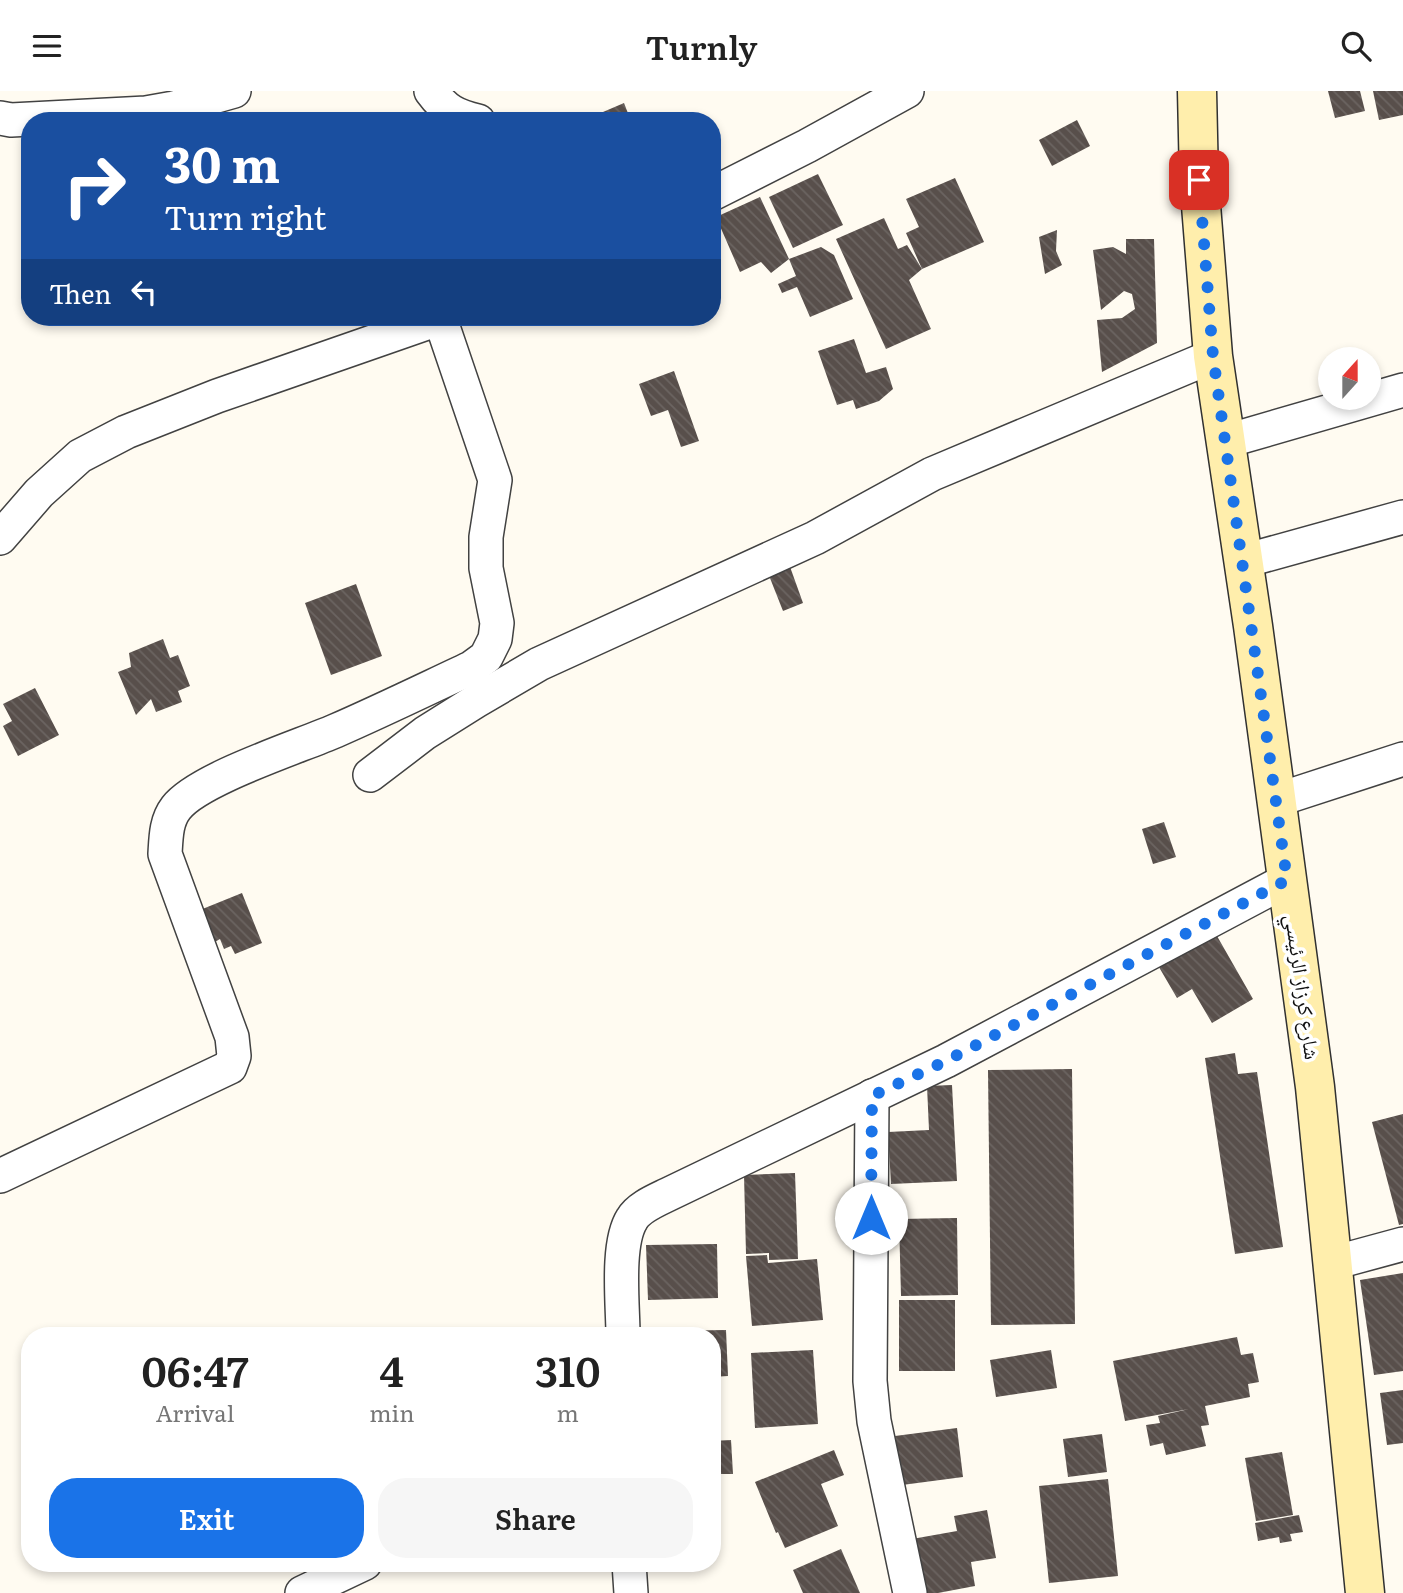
<!DOCTYPE html>
<meta charset="utf-8">
<style>
:root{--surface:#fff;--page:#f6f6f6;--text:#222;--muted:#767676;--accent:#1a73e8}
body{margin:0;font-family:Literata,"Noto Naskh Arabic",serif;background:var(--page);color:var(--text);height:100vh;display:flex;flex-direction:column;font-size:26px;white-space:nowrap}
*{box-sizing:border-box;margin:0}
p{font-size:23px;color:var(--muted)}
.icon{flex:none;width:38px;height:38px;fill:none;stroke:currentColor;stroke-width:2;stroke-linecap:round;stroke-linejoin:round}
.map{position:relative;flex:1;overflow:hidden}
.panel{position:absolute;left:21px;top:1236px;width:700px;height:245px;display:flex;flex-direction:column;background:var(--surface);border-radius:28px;box-shadow:0 4px 10px #0003}
.panel>*{flex:none}
.banner{position:absolute;left:21px;top:21px;width:700px;height:214px;border-radius:28px;box-shadow:0 4px 10px #0003;background:#1a4fa0;color:#fff;overflow:hidden}
.needle{width:46px;rotate:21deg}
.buttons{position:absolute;left:1318px;top:256px;display:grid;gap:14px}
.buttons a{display:grid;place-items:center;width:63px;height:63px;border-radius:50%;background:var(--surface);box-shadow:0 4px 10px #0003;font-size:35px}
.pin{position:absolute;display:grid;place-items:center;width:60px;height:60px;color:#fff;margin:-30px;border-radius:14px;box-shadow:0 4px 10px #0006}
.me{position:absolute;width:77px;margin:-38px;rotate:0deg;stroke-linejoin:round;filter:drop-shadow(0 0 5px #0008)}
.turn{display:flex;align-items:center;gap:24px;height:147px;padding:0 28px;font-size:32px}
.turn .icon{width:91px;height:91px;stroke-width:2.5}
.turn b{display:block;font-size:49px;line-height:60px}
.then{display:flex;align-items:center;height:66px;padding:0 28px;background:#0003;gap:14px;font-size:26px}
.eta{display:flex;justify-content:space-evenly;align-items:center;height:119px;text-align:center}
.eta b{font-size:42px;font-weight:600;line-height:49px}
.primary-button{display:flex;gap:14px;margin-top:auto;padding:14px 28px}
.primary-button a{flex:1;height:80px;border-radius:28px;background:var(--accent);color:#fff;font-size:28px;font-weight:600;line-height:80px;text-align:center}
.primary-button a+a{background:var(--page);color:var(--text)}
header{display:flex;justify-content:space-between;align-items:center;height:91px;padding:0 28px;background:var(--surface);font-size:32px;font-weight:600}
.map>svg:first-child{display:block}
</style>
<header><svg class="icon" aria-label="menu" viewBox="0 0 24 24"><path d="M4 6h16M4 12h16M4 18h16"/></svg>Turnly<svg class="icon" aria-label="search" viewBox="0 0 24 24"><circle cx="10" cy="10" r="6"/><path d="M15 15l6 6"/></svg></header>
<div class="map">
<svg width="1403" height="1502" viewBox="0 0 1403 1502">
<defs>
<pattern id="building-back-hatch" width="6" height="6" patternUnits="userSpaceOnUse" patternTransform="scale(1.75)"><rect width="6" height="6" fill="#584f4b"/><path d="M-1 5l2 2M0 0l6 6M5-1l2 2" fill="none" stroke="#6b6461"/></pattern>
</defs>
<rect width="100%" height="100%" fill="#fffbf1"/>
<g fill="url(#building-back-hatch)">
<path d="M1328,0h32l5,20 -30,7z"/>
<path d="M1373,0h30v24l-24,5z"/>
<path d="M624,12l7,18h-49z"/>
<path d="M1077,29l13,26 -38,20 -13,-26z"/>
<path d="M818,83l25,51 -50,23 -24,-51z"/>
<path d="M955,87l29,64 -62,27 -16,-36 13,-6 -13,-28z"/>
<path d="M760,106l29,62 32,-12 13,8 19,44 -43,18 -13,-30 -15,6 -4,-9 18,-8 -7,-17 -18,14 -10,-11 -21,10 -24,-55z"/>
<path d="M884,127l14,31 9,-4 15,24 -13,11 22,49 -45,20 -50,-110z"/>
<path d="M1057,139l-1,21 6,14 -17,9 -6,-37z"/>
<path d="M1126,148h28l3,104 -55,29 -5,-52 25,-2 13,-9 -3,-15 -8,-3 -23,19 -8,-60 20,-3 13,7z"/>
<path d="M854,248l12,34 20,-6 7,22 -14,12 -23,8 -3,-9 -16,5 -19,-54z"/>
<path d="M674,280l25,70 -18,6 -13,-37 -17,6 -12,-32z"/>
<path d="M789,473l14,39 -20,8 -15,-38z"/>
<path d="M356,493l26,72 -51,19 -26,-72z"/>
<path d="M163,548l7,19 8,-3 12,31 -12,5 4,11 -26,10 -5,-13 -15,16 -18,-43 13,-5 -2,-14z"/>
<path d="M35,597l24,47 -41,21 -15,-30 9,-5 -9,-17z"/>
<path d="M1164,731l12,35 -23,7 -11,-35z"/>
<path d="M242,802l20,50 -27,11 -4,-8 -7,3 -4,-10 -7,4 -13,-33z"/>
<path d="M1213,838l40,70 -41,24 -20,-34 -15,9 -21,-36z"/>
<path d="M1235,962l3,21 19,-2 26,175 -48,7 -30,-196z"/>
<path d="M1072,978l3,255 -84,1 -3,-255z"/>
<path d="M952,994l5,96 -66,3 -3,-52 41,-2 -2,-44z"/>
<path d="M1403,1023v110l-4,1 -27,-103z"/>
<path d="M795,1082l3,86 -29,1v-7l-23,1 -2,-79z"/>
<path d="M957,1127l1,77 -57,1 -2,-77z"/>
<path d="M717,1153l1,54 -70,2 -2,-55z"/>
<path d="M767,1164l1,8 49,-4 6,61 -71,6 -6,-70z"/>
<path d="M1403,1182v98l-29,4 -14,-95z"/>
<rect x="899" y="1209" width="56" height="71"/>
<path d="M726,1239l2,46 -16,1v-42h-51v-4z"/>
<path d="M1237,1246l4,18 12,-2 6,29 -11,2 2,13 -45,9 4,19 -8,1 5,20 -40,9 -3,-12 -13,3 -4,-21 14,-2 -2,-7 31,-7 -64,12 -12,-60z"/>
<path d="M813,1259l5,74 -63,4 -4,-75z"/>
<path d="M1051,1259l6,38 -61,9 -6,-37z"/>
<path d="M1403,1299v53l-16,2 -7,-52z"/>
<path d="M957,1337l6,49 -61,8 -7,-49z"/>
<path d="M1102,1343l5,38 -39,5 -5,-38z"/>
<path d="M731,1349l2,34h-21v-33z"/>
<path d="M834,1359l10,25 -23,9 17,42 -53,22 -7,-16 -2,1 -21,-51z"/>
<path d="M1282,1361l11,63 -37,6 -11,-63z"/>
<path d="M1108,1388l10,97 -69,7 -10,-97z"/>
<path d="M987,1419l9,48 -25,4 4,24 -37,7h-17l-9,-54 45,-8 -3,-15z"/>
<path d="M1299,1424l4,17 -13,2 2,7 -12,2 -1,-6 -21,4 -3,-18z"/>
<path d="M841,1458l19,44h-57l-10,-23z"/>
</g>
<g fill="none" stroke-linecap="round" stroke-linejoin="round">
<g stroke="#424242" stroke-width="36">
<g id="street">
<path d="M431,0c14,19 24,25 47,30"/>
<path d="M0,27l11,2 135,-7 28,-5 60,-17"/>
<path d="M712,103l95,-48 100,-55"/>
<path d="M1227,350l176,-51"/>
<path d="M0,447l39,-45 41,-37 46,-24 91,-36 227,-79"/>
<path d="M1244,470l159,-44"/>
<path d="M370,684l55,-42 51,-32 63,-37 276,-126 117,-64 281,-118"/>
<path d="M1277,709l126,-41"/>
<path d="M872,1005l-2,285 4,40 36,172"/>
<path d="M0,1085l230,-109 4,-11 -2,-19 -67,-183c1,-17 1,-33 11,-46 22,-29 122,-61 159,-77 46,-20 91,-42 136,-63l15,-11 9,-18 2,-16 -11,-55v-31l9,-57 -55,-162"/>
<path d="M1333,1172l70,-19"/>
<path d="M623,1244c0,-29 -7,-91 9,-116 7,-12 25,-19 37,-25l277,-133 341,-181"/>
<path d="M629,1472l2,30"/>
<path d="M302,1502l63,-30"/>
</g>
</g>
<g stroke="#313131" stroke-width="41">
<path id="secondary" d="M1197,0l2,89 14,176 40,270 62,461 50,506"/>
</g>
<use href="#street" stroke="#fff" stroke-width="33"/>
<use href="#secondary" stroke="#ffeeac" stroke-width="38"/>
</g>
<g fill="none" stroke-linecap="round" stroke-linejoin="round">
<path stroke="#1a73e8" stroke-width="12" stroke-dasharray="0 21.6" d="M871,1127l1,-122 74,-35 341,-181 -74,-524 -14,-176"/>
</g>
<g text-anchor="middle" stroke-width="7" stroke-linejoin="round" paint-order="stroke">
<g font-size="21" fill="#0f0f0f" stroke="#fff">
<text transform="translate(1302 896) rotate(82)" y="7">شارع كرزاز الرئيسي</text>
</g>
</g>
</svg>
<div class="buttons">
<a><svg class="needle" viewBox="-14 -14 28 28"><path d="M0-13l5 13h-10z" fill="#e53935"/><path d="M0 13l5-13h-10z" fill="#767676"/></svg></a>
</div>
<div class="pin" style="left:1199px;top:89px;background:#d93025"><svg class="icon" aria-label="arrive" viewBox="0 0 24 24"><path d="M6 21V4h12l-3 4 3 4H6"/></svg></div>
<svg class="me" style="left:871px;top:1127px" viewBox="-20 -20 40 40"><circle r="19" fill="#fff"/><path d="M0-13L10 11 0 6-10 11z" fill="#1a73e8"/></svg>
<div class="banner">
<div class="turn"><svg class="icon" aria-label="right" viewBox="0 0 24 24"><path d="M7 20v-9h11M14 6l5 5-5 5"/></svg><div><b>30 m</b>Turn right</div></div>
<div class="then">Then<svg class="icon" aria-label="left" viewBox="0 0 24 24"><path d="M17 20v-9H6M10 6l-5 5 5 5"/></svg></div>
</div>
<section class="panel">
<div class="eta">
<div><b>06:47</b><p>Arrival</p></div>
<div><b>4</b><p>min</p></div>
<div><b>310</b><p>m</p></div>
</div>
<div class="primary-button"><a>Exit</a><a>Share</a></div>
</section>
</div>
